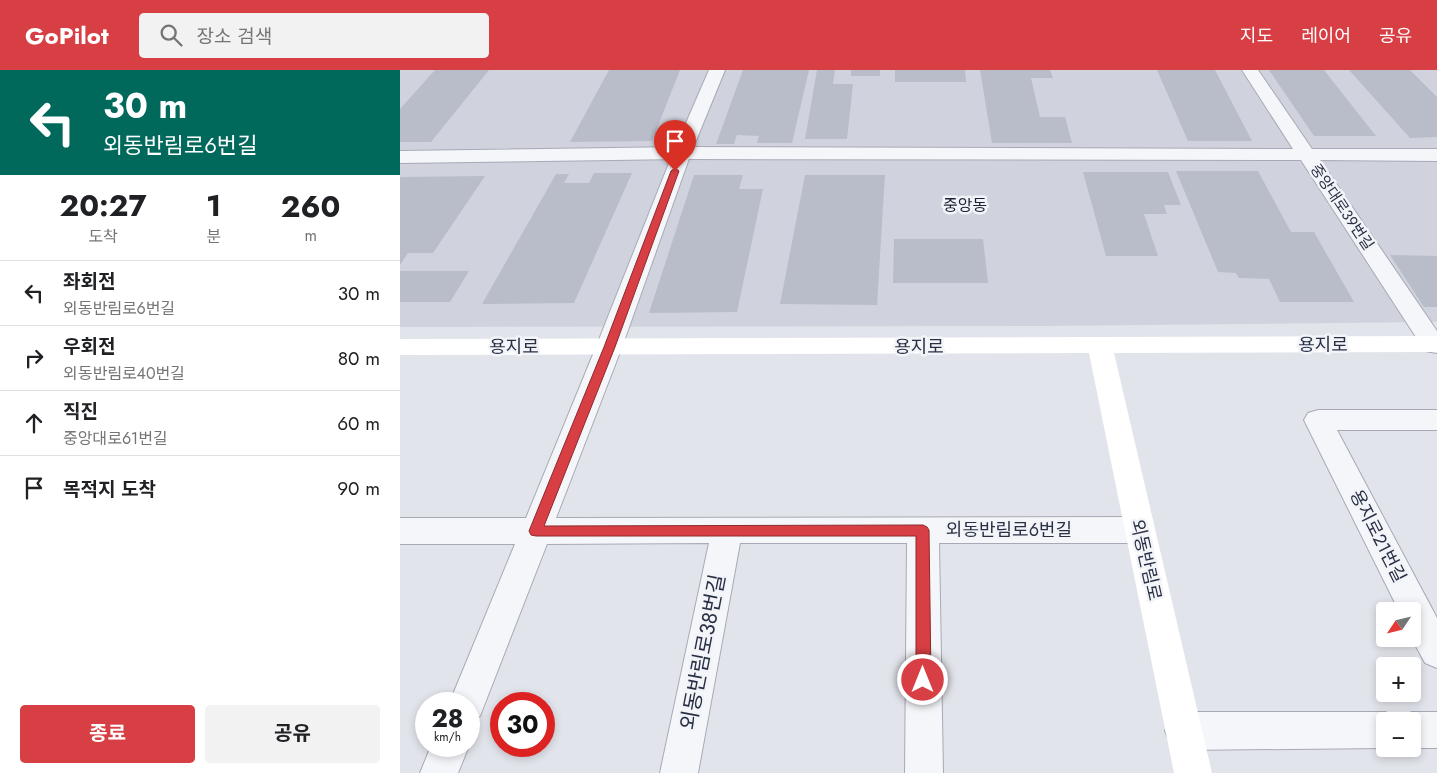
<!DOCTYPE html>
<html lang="ko">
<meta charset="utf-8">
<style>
:root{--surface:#fff;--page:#f2f2f2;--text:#202124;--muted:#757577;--line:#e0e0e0;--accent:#d83f44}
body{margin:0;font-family:Jost,"Noto Sans KR",sans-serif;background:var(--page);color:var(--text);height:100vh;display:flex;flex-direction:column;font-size:19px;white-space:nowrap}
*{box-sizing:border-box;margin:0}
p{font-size:16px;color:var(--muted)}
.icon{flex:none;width:28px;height:28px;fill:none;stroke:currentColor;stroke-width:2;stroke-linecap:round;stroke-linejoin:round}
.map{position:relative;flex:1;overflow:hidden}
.drawer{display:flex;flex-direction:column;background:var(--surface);width:400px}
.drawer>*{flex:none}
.top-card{background:#00695c;color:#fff;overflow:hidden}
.needle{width:32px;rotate:235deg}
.buttons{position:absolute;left:976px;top:532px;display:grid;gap:10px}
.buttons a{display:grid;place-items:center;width:45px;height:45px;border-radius:5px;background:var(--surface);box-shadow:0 2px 8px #0003;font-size:25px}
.speed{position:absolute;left:15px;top:622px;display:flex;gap:10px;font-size:25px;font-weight:700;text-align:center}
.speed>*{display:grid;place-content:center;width:65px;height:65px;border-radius:50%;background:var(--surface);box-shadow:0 2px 8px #0003;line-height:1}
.speed small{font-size:12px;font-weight:400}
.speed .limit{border:8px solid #d22;background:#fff;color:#111}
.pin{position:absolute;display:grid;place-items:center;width:42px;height:42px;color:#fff;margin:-51px -21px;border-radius:50% 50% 50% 0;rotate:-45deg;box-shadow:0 0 5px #0007}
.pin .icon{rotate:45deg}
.me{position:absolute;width:55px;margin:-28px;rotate:0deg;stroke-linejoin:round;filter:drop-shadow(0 0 4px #0008)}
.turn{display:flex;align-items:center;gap:18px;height:105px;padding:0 20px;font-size:22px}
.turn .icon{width:65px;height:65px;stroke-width:2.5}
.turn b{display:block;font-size:35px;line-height:42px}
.eta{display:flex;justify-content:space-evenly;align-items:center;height:85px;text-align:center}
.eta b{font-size:30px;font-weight:700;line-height:35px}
.action{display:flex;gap:10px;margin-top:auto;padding:10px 20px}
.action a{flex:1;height:58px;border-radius:5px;background:var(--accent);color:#fff;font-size:20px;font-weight:700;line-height:58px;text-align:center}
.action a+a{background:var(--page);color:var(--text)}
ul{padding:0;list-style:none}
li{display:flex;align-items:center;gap:15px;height:65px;padding:0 20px;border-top:1px solid var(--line)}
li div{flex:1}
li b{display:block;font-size:19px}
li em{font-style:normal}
header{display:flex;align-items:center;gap:30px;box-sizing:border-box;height:70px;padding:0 25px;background:var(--accent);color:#fff}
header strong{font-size:24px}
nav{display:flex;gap:28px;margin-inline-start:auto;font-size:18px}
.search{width:350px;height:45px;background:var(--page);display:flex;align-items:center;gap:12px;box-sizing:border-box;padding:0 18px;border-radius:5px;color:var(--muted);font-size:19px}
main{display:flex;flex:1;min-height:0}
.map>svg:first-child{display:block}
</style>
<header>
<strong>GoPilot</strong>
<div class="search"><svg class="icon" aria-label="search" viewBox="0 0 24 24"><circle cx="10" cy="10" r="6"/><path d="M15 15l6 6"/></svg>장소 검색</div>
<nav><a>지도</a><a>레이어</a><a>공유</a></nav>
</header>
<main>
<section class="drawer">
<div class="top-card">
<div class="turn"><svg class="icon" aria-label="left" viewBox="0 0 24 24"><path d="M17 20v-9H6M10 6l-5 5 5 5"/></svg><div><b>30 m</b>외동반림로6번길</div></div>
</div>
<div class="eta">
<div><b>20:27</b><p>도착</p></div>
<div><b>1</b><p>분</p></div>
<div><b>260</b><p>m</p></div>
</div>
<ul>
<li><svg class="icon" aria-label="left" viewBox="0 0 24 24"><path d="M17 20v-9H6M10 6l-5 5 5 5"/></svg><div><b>좌회전</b><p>외동반림로6번길</p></div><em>30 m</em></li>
<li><svg class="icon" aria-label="right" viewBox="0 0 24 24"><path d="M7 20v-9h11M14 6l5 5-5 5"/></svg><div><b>우회전</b><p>외동반림로40번길</p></div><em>80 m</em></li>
<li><svg class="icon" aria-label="ahead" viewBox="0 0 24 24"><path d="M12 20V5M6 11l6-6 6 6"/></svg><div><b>직진</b><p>중앙대로61번길</p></div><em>60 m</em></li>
<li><svg class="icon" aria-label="arrive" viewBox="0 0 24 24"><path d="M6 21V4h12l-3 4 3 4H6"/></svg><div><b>목적지 도착</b></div><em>90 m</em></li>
</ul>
<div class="action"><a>종료</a><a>공유</a></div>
</section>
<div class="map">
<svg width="1037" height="703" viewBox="0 0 1037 703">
<rect width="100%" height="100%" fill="#e2e4eb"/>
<path fill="#d0d3dd" d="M0,0h1037v252l-392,4 -645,1z"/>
<g fill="#b9bdca">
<path d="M35,0h54l-58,72h-31v-33z"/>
<path d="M209,0h71l-28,71 -82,1z"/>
<path d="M343,0h66l-17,73h-35l2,-7 -22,-1 -3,9h-18z"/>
<path d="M417,0h18l-2,14h20l-6,55h-42z"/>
<rect x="451" y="0" width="29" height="6"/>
<path d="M495,0h70l1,12h-71z"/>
<path d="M580,0h70l3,8h-22l9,39h25l7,26h-80z"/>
<path d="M757,0h58l37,71h-64z"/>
<path d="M869,0h55l52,66h-62z"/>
<path d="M949,0h61l27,27v40l-27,1z"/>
<path d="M776,101h82l33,61h23l40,70h-74l-11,-23 -30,-1 -3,-5 -18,-1z"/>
<path d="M683,102h85l13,33h-17l3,9h-23l14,42h-52z"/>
<path d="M194,103h38l-58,130 -92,1 74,-130h13l-5,9h25z"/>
<path d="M294,105h49l-4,14h24l-26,123 -88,1z"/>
<path d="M405,105h80l-8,130 -97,-1z"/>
<path d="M85,106l-52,77h-25l-8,12v-88z"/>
<path d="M494,169h89l5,44h-95z"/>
<path d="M990,185l47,1v51h-13z"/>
<path d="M0,201h69l-19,31h-50z"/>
</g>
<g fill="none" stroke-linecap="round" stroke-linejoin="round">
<g stroke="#a7aab6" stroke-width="2">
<g id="minor">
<path d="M842,0h16l54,79h125v12l-117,-1 117,171v22l-12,-2 -124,-191 -619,-1 -282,4v-12l282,-4 611,2z"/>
<path d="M209,269l9,2 4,6 -66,171 583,-1 11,4 4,9 -4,9 -11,4h-200l4,230h-38l2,-230h-167l-42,230h-38l49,-230 -162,1 -67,172 -11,5v-17h-20l66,-160h-115v-26h126l70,-171 4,-6z"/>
<path d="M918,340h119v20h-100l100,188v50l-12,-5 -13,-24v-28h-13l-95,-191 4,-7z"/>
<path d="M784,642h201l13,6 14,-6h25v36h-25v-27h-27v27l-201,2 -13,-6 -6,-13 6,-13z"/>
<path d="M31,676h38l-11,27h-38z"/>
</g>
</g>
<g stroke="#a7aab6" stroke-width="2">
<path id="tertiary" d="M309,0h16l-34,83 -69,194 -4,6 -9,2 -9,-2 -4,-6 77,-194z"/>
</g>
<use href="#minor" fill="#f5f6f9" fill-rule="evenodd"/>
<use href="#tertiary" fill="#f5f6f9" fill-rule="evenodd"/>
<path fill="#fff" fill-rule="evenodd" d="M1037,266v16l-323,1 98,420h-38l-85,-420 -689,2v-16z"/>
</g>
<path fill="#d83f44" stroke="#8c292c" d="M275,98l4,3 -64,176 -71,179 379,-1 4,2 2,3 2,150 -2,5 -6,2 -5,-2 -2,-5v-144h-380l-5,-1 -2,-4 75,-184 67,-176z"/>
<g text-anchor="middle" stroke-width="5" stroke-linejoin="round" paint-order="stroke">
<g font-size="15" fill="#292f45" stroke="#f2f4f8">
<text transform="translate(942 137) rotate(56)" y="5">중앙대로39번길</text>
</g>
<g font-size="16" fill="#1b2135" stroke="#f2f4f8">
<text x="565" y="141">중앙동</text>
</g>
<g font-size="18" fill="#292f45" stroke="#f2f4f8">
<text x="923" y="281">용지로</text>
<text x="114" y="283">용지로</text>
<text x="519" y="283">용지로</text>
<text x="609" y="466">외동반림로6번길</text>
<text transform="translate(978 466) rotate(63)" y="6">용지로21번길</text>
<text transform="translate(746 490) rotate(77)" y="6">외동반림로</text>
</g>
<g font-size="21" fill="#292f45" stroke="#f2f4f8">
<text transform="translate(303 582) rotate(-79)" y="7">외동반림로38번길</text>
</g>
</g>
</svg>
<div class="buttons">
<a><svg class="needle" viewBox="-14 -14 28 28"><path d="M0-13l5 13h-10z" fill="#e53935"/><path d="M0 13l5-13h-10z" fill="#757577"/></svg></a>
<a>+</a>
<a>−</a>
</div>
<div class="speed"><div>28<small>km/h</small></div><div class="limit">30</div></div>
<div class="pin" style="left:275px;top:101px;background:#d93025"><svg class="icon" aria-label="arrive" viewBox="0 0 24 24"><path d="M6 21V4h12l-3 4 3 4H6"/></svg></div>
<svg class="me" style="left:523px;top:610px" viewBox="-20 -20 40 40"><circle r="17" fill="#d83f44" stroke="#fff" stroke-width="3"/><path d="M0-11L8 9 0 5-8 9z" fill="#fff"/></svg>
</div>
</main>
